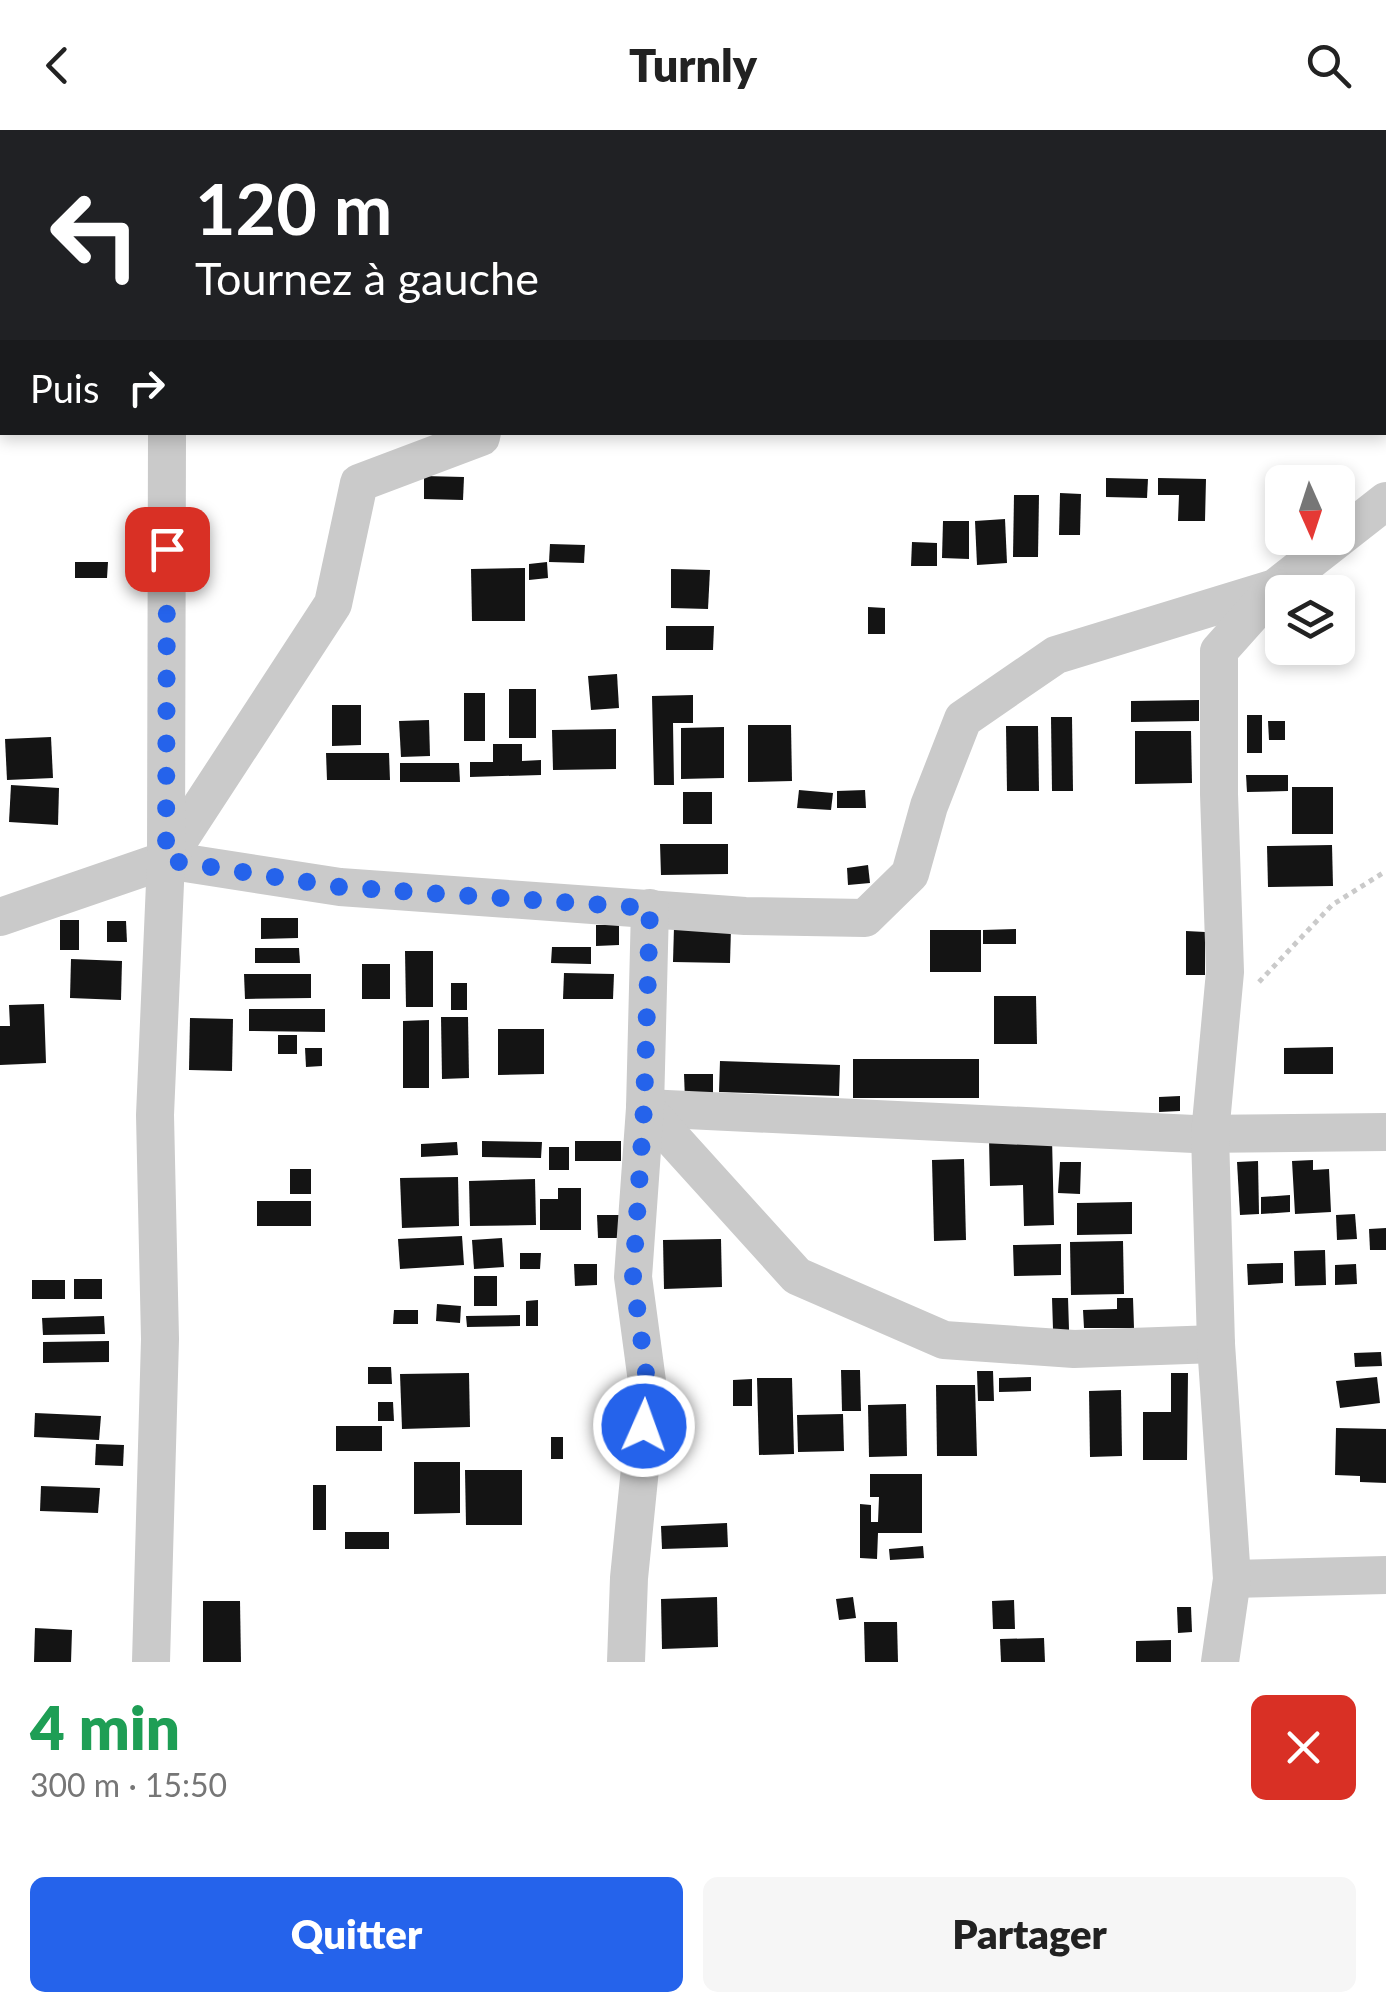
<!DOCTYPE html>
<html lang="fr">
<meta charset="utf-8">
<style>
:root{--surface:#fff;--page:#f6f6f6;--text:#222;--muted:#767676;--accent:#2563eb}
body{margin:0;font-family:Lato,sans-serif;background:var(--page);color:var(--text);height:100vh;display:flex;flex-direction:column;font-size:38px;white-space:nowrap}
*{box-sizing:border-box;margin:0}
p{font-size:32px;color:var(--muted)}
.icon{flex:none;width:55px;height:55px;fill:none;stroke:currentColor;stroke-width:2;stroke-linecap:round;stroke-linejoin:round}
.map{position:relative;height:1532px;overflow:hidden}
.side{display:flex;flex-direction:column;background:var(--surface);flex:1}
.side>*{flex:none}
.banner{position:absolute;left:0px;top:0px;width:1388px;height:305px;box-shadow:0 5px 15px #0003;background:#202124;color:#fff;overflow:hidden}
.needle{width:65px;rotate:177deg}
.controls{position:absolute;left:1265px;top:335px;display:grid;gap:20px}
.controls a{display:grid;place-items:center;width:90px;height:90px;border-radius:15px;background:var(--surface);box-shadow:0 5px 15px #0003;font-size:50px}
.pin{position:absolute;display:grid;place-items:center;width:85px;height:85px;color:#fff;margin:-42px;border-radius:20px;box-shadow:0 5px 15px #0006}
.me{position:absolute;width:110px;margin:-55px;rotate:2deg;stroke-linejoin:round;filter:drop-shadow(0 0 8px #0008)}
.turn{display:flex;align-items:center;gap:35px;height:210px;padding:0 30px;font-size:45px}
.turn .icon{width:130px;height:130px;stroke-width:2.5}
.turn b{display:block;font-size:70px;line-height:85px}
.then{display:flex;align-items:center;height:95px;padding:0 30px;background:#0003;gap:20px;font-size:38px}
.round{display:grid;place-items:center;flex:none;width:105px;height:105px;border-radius:15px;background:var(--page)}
.head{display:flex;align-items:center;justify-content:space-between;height:170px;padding:0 30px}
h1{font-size:60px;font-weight:800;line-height:75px;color:#1e9e55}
.button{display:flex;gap:20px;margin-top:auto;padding:20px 30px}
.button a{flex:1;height:115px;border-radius:15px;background:var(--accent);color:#fff;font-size:40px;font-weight:800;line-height:115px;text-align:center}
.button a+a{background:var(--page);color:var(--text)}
header{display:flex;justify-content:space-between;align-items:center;height:130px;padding:0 30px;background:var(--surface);font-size:45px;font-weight:800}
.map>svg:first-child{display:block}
</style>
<header><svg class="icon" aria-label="back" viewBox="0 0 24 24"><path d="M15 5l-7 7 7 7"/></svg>Turnly<svg class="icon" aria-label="search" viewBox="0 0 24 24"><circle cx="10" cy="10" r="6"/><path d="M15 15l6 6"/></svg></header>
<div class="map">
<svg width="1386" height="1532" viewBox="0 0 1386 1532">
<rect width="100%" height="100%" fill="#fff"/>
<g fill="#141414">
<path d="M424,346l40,1 -1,23 -39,-1z"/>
<path d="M1106,348l42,1 -1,19 -41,-1z"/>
<path d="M1158,348l48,1 -1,42h-27l1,-26h-21z"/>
<path d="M1060,363l21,1 -1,41h-21z"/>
<path d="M1014,365h25l-1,62h-25z"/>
<path d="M1005,389l2,44 -30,2 -2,-44z"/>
<path d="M943,391h26v38l-27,-1z"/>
<path d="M912,412l25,1v23h-26z"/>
<path d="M550,414l35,1 -1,18 -35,-1z"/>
<path d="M75,432h33l-1,16h-32z"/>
<path d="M547,432l1,16 -19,2v-16z"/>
<path d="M525,438v53h-53l-1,-52z"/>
<path d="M671,439l39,1 -2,39 -37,-1z"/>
<path d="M868,477l17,1v26h-17z"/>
<path d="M666,496h48l-1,24h-47z"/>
<path d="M617,544l2,34 -28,2 -3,-34z"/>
<rect x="509" y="559" width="27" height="49"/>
<rect x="464" y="563" width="21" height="48"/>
<path d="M693,565v28h-20l1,62h-20l-2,-89z"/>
<path d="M1199,570v21l-68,1v-21z"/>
<path d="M332,575h29v40l-29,1z"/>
<rect x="1247" y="585" width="15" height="38"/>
<path d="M1051,587h21l1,74h-21z"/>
<path d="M429,590l1,36 -29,1 -2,-36z"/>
<path d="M1268,591h17v19h-16z"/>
<path d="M748,595h43l1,56 -44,1z"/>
<path d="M1006,596h32l1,65h-32z"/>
<path d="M724,597v51l-43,1v-51z"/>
<path d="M616,599v40l-63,1 -1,-40z"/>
<path d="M1135,601h56l1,52 -57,1z"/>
<path d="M51,607l2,41 -46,2 -2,-41z"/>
<path d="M493,614h29v17l19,-1v15l-71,2v-15h23z"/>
<path d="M326,623h63l1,27h-63z"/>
<path d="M400,633h59l1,19h-60z"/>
<path d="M1246,645h42v16l-41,1z"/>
<path d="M11,655l48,3 -1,37 -49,-3z"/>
<rect x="1292" y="657" width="41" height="47"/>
<path d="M799,660l34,3 -2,17 -34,-2z"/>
<path d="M865,660l1,18h-29v-17z"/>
<rect x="683" y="662" width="29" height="32"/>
<path d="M660,714h68v30l-67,1z"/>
<path d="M1332,715l1,41 -65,1 -1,-41z"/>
<path d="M868,735l2,18 -22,2 -1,-17z"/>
<path d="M261,788h37v20l-37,1z"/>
<rect x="60" y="790" width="19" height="30"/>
<path d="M107,791h19l1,21h-20z"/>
<path d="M596,795h23v20l-23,1z"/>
<path d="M674,797l57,1 -1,35 -57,-1z"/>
<path d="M1016,799v15h-33v-14z"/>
<rect x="930" y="800" width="51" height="42"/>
<path d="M1186,801l19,1v43h-19z"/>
<path d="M552,817h39v17l-40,-1z"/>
<path d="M255,818h44l1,15h-45z"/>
<path d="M405,821h28v56h-27z"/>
<path d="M71,829l51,2 -1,39 -51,-2z"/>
<rect x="362" y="834" width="28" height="35"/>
<path d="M564,843l50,1 -1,25h-50z"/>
<path d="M244,844h67v24l-66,1z"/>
<rect x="451" y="853" width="16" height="27"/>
<path d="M994,866h42l1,48h-43z"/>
<path d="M44,874l2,59 -46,2v-39h10l-1,-21z"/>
<path d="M249,879h76v23l-76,-1z"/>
<path d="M441,887h27l1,61 -27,1z"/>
<path d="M190,888l43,1 -1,52 -43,-1z"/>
<path d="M429,890v68h-26v-67z"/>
<path d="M498,899h46v45l-46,1z"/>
<rect x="278" y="905" width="19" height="19"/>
<path d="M1333,917v27h-49v-26z"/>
<path d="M305,918h17v18l-16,1z"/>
<rect x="853" y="929" width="126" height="39"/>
<path d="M720,931l120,4 -1,31 -120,-4z"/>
<path d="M684,944h29v26h-28z"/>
<path d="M1180,966v15l-21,1v-15z"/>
<path d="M1052,1008l2,87 -30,1 -1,-41 -33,1 -1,-47z"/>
<path d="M482,1011l60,1 -1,16 -59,-1z"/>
<rect x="575" y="1011" width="46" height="20"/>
<path d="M457,1012l1,13 -37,2v-13z"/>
<rect x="549" y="1017" width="20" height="23"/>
<path d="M964,1029l2,81 -32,1 -2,-81z"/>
<path d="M1313,1030v10l16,-1 2,43 -36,2 -3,-53z"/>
<path d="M1258,1031l1,53 -19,1 -3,-53z"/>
<path d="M1060,1032h21l-1,32 -22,-1z"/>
<rect x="290" y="1039" width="21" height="25"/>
<path d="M458,1047l1,49 -57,2 -2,-50z"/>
<path d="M535,1049l1,46 -66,1 -1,-45z"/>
<path d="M558,1058h23v42h-41v-31h18z"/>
<path d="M1290,1065v17l-29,2v-17z"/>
<rect x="257" y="1071" width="54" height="25"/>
<path d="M1132,1072v32l-55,1v-32z"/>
<path d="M1355,1084l2,25 -20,1 -1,-25z"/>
<path d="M597,1085h22v23h-21z"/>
<path d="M1386,1098v22h-16l-1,-21z"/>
<path d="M462,1106l2,29 -64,4 -2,-30z"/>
<path d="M502,1108l2,29 -30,2 -2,-29z"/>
<path d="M721,1109l1,48 -58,2 -1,-49z"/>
<path d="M1123,1111l1,53 -53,1 -1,-53z"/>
<path d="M1061,1114v31l-47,1 -1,-31z"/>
<path d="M1325,1120l1,35 -31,1 -1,-35z"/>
<path d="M520,1123h21l-1,16h-20z"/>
<path d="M1283,1133v20l-35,2 -1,-21z"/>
<path d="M574,1134h23v21l-22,1z"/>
<path d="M1356,1134l1,20 -22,1v-20z"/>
<rect x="474" y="1146" width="23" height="30"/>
<rect x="74" y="1149" width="28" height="20"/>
<rect x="32" y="1150" width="33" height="19"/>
<path d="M1052,1168h16l1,32h-16z"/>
<path d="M1117,1168h16l1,30h-50l-1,-18 34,-1z"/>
<path d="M538,1170v26h-12v-25z"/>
<path d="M437,1174l24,2 -1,17 -24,-2z"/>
<path d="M394,1180h24v14h-25z"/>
<path d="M520,1185v11l-53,1 -1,-11z"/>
<path d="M104,1186l1,18 -62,1 -1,-17z"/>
<path d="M109,1211v21l-66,1v-21z"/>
<path d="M1381,1222l1,14 -27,1 -1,-14z"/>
<path d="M368,1237h23l1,17h-24z"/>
<path d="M841,1240h19l1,41h-19z"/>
<path d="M977,1241h16l1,30h-16z"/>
<path d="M469,1243l1,54 -68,2 -2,-55z"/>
<path d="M1171,1243h17l-1,87h-44v-48h28z"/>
<path d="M1031,1247v14l-32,1v-14z"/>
<path d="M1377,1247l3,26 -40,5 -4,-27z"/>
<path d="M757,1248h35l2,76 -35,1z"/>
<path d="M752,1249v27h-19v-26z"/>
<path d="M936,1255h39l2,71h-40z"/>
<path d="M1121,1260l1,66 -32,1 -1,-66z"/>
<rect x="604" y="1269" width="15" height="22"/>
<path d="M378,1272h15l1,19h-16z"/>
<path d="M906,1274l1,52 -38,1 -1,-52z"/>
<path d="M35,1283l66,3 -2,24 -65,-3z"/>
<path d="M843,1284l1,37 -46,1 -1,-37z"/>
<rect x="336" y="1296" width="46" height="25"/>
<path d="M1336,1298l50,1v54l-26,-1v-6l-25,-1z"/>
<rect x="551" y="1307" width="12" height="22"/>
<path d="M96,1314l28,1 -1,21 -28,-1z"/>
<path d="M414,1332h46v51l-46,1z"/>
<path d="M465,1340h57v55h-56z"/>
<path d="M870,1344h52v59h-44l-1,26 -17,-1v-54l11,1v17h7l1,-25h-9z"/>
<rect x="313" y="1355" width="13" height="45"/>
<path d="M41,1356l59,2 -2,25 -58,-2z"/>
<path d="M727,1393l1,24 -66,2 -1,-23z"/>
<rect x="345" y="1402" width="44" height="17"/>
<path d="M923,1416l1,12 -34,2 -1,-11z"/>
<path d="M717,1467l1,50 -56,2 -1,-50z"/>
<path d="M853,1467l3,21 -17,2 -3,-21z"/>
<path d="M1014,1470l1,29h-22l-1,-28z"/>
<path d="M203,1471h37l1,61h-38z"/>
<path d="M1177,1477h14l1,25 -14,1z"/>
<path d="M864,1492h33l1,40h-33z"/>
<path d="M35,1498l37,2 -1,32h-37z"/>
<path d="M1044,1508l1,24h-44l-1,-23z"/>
<path d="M1171,1510v22h-35v-21z"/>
</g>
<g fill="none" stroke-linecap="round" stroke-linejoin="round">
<path stroke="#cacaca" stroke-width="5" stroke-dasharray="5 5" stroke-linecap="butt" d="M1259,852l73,-77 54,-34"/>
<g stroke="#cacaca" stroke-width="38">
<path d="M1084,0l8,2"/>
<path d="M168,2v-2"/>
<path d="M679,2l1,-2"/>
<path d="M1385,62h1"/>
<path d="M166,730l174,27 405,29 120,2 45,-44 19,-68 34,-87 93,-64 219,-67 111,-87"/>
<path d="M0,787l166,-57 167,-256 26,-121 122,-46 1,-5"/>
<path d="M645,978l549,26 192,-2"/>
<path d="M645,978l152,168 147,64 130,9 142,-5"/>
<path d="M1232,1449l154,-4"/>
<path d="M151,1532l9,-323 -5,-224 11,-255 1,-428"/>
<path d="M626,1532l3,-84 19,-189 -15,-112 12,-169 5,-200"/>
<path d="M1220,1532l12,-83 -16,-235 -6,-210 15,-162 -6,-178v-143l56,-63"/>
</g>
</g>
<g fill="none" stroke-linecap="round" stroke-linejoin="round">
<path stroke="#2563eb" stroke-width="18" stroke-dasharray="0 32.4" d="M167,419l-1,311 174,27 310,21 -6,200 -11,169 15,111 -4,38"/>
</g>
</svg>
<div class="controls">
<a><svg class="needle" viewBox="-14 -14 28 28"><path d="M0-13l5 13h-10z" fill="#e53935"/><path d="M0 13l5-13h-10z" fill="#767676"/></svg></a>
<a><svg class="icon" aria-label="layers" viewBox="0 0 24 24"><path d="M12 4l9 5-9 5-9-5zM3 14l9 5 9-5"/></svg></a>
</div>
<div class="pin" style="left:167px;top:419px;background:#d93025"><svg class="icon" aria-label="arrive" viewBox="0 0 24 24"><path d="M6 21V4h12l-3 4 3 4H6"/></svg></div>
<svg class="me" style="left:644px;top:1296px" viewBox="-20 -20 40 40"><circle r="17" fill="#2563eb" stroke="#fff" stroke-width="3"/><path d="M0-11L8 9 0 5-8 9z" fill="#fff"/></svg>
<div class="banner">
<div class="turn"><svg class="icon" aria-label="left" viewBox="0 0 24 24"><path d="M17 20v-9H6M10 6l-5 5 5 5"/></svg><div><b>120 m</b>Tournez à gauche</div></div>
<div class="then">Puis<svg class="icon" aria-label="right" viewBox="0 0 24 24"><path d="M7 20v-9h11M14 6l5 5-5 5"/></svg></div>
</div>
</div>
<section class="side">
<div class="head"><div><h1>4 min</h1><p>300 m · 15:50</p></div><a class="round" style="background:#d93025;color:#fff"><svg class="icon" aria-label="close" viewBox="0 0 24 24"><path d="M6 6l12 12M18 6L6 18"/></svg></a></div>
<div class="button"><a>Quitter</a><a>Partager</a></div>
</section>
